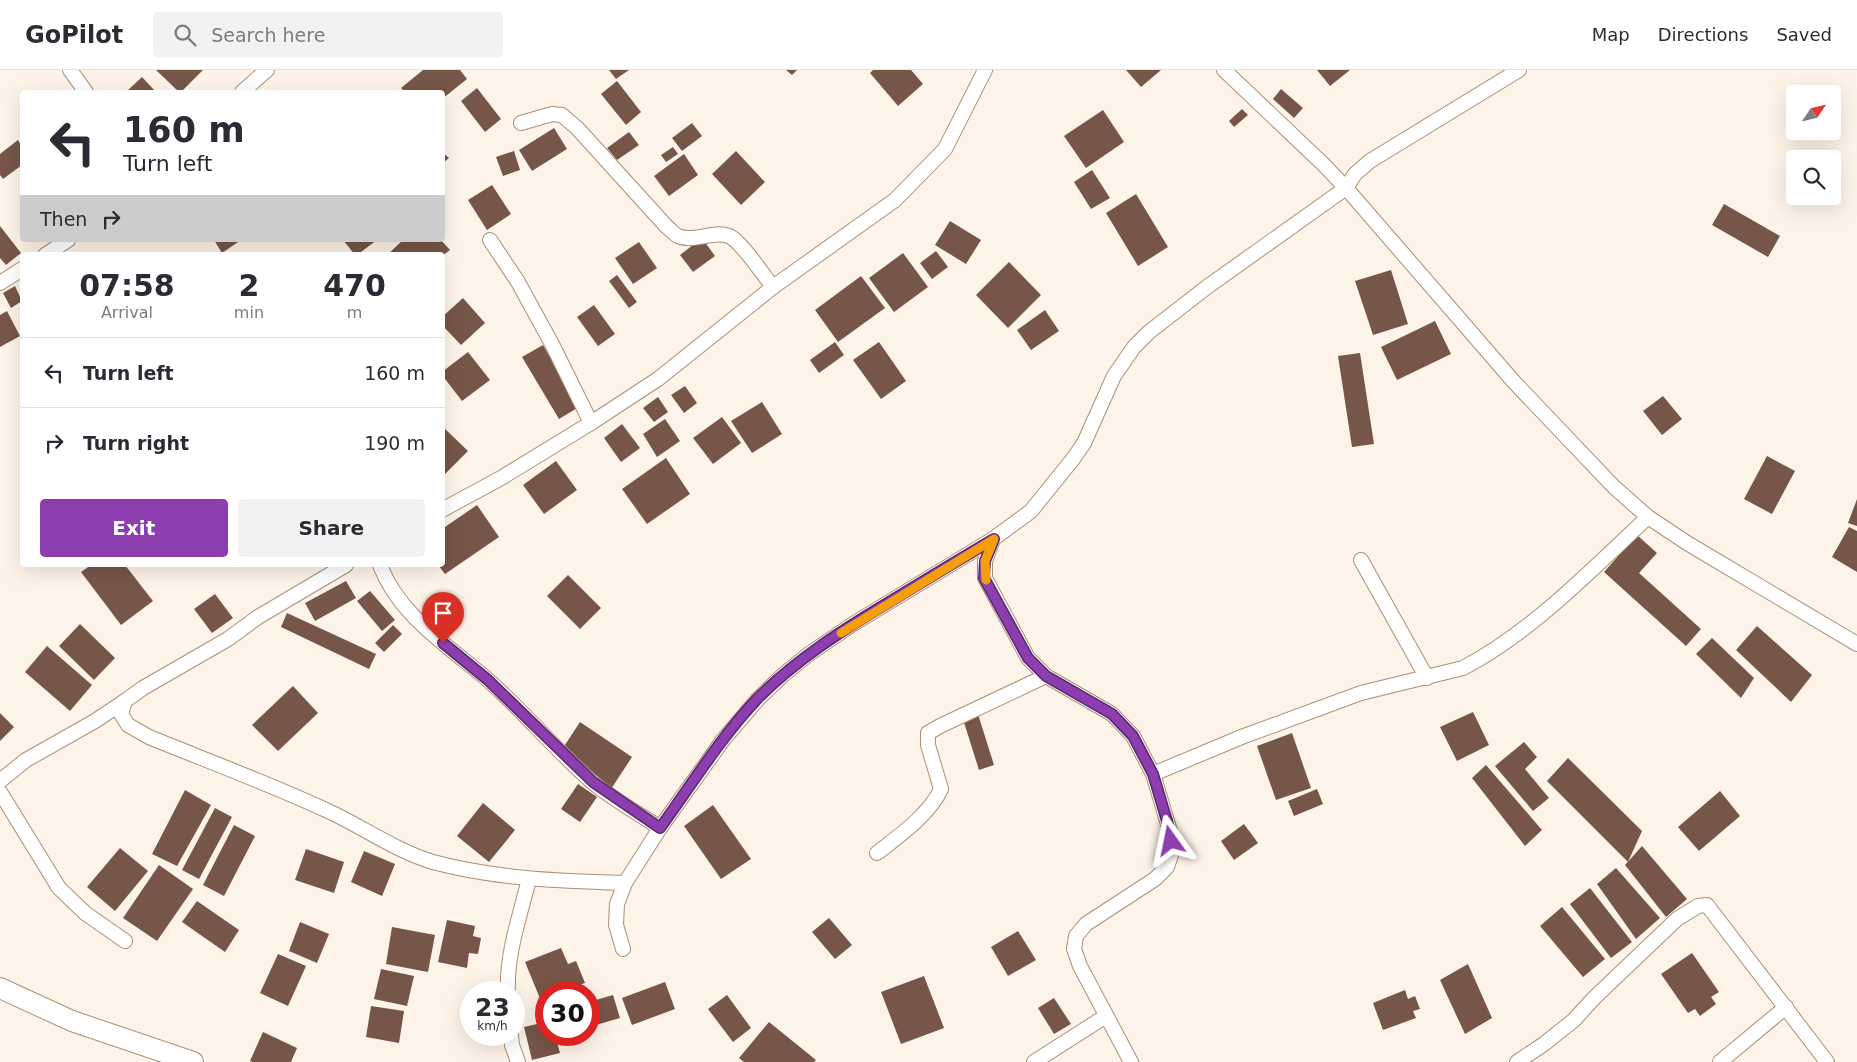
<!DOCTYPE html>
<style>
:root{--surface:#fff;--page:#f2f2f3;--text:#2b2b33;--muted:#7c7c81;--line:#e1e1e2;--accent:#8c3eaf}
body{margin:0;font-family:"DejaVu Sans",sans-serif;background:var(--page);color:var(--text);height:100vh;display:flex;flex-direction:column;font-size:19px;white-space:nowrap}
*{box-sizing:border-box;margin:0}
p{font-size:16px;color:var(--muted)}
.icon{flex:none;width:28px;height:28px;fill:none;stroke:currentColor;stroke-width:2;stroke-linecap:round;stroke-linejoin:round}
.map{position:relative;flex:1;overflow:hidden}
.drawer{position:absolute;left:20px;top:182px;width:425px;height:315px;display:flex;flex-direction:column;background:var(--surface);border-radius:5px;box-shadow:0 5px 20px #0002}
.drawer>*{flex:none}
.guide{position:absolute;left:20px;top:20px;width:425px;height:152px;border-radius:5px;box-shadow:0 5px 20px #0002;background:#fff;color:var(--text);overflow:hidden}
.needle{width:32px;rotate:55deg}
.controls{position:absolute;left:1786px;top:15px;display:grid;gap:10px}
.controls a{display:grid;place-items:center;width:55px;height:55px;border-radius:5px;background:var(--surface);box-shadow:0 5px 20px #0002;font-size:25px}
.speed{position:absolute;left:460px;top:911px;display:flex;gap:10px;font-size:25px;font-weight:700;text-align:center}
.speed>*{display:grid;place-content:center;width:65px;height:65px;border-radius:50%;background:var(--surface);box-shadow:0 5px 20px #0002;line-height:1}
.speed small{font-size:12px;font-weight:400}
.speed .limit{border:8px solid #d22;background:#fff;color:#111}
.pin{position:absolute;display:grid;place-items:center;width:42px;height:42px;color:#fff;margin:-51px -21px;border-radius:50% 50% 50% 0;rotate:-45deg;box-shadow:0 0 5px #0007}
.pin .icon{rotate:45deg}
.me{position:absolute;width:55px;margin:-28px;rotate:348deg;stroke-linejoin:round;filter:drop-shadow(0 0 4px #0008)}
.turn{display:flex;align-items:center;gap:18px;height:105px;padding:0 20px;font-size:22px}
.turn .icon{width:65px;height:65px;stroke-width:2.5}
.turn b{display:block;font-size:35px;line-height:42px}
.then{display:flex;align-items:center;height:48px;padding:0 20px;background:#0003;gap:10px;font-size:19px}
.eta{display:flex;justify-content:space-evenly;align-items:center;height:85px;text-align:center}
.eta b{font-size:30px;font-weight:700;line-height:35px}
.button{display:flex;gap:10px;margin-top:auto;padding:10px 20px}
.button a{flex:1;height:58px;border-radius:5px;background:var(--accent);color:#fff;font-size:20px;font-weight:700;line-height:58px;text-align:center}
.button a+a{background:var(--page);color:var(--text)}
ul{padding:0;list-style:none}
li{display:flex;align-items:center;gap:15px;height:70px;padding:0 20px;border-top:1px solid var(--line)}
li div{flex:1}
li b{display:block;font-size:19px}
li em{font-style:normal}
header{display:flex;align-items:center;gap:30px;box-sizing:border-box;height:70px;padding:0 25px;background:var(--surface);border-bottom:1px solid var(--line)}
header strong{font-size:24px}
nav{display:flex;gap:28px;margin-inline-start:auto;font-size:18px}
.search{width:350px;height:45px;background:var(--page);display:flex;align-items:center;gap:12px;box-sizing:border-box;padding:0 18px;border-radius:5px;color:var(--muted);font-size:19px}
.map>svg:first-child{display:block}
</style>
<header>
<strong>GoPilot</strong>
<div class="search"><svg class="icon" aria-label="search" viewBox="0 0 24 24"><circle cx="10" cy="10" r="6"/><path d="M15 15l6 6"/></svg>Search here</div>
<nav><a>Map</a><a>Directions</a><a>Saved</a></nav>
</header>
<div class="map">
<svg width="1857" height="992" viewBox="0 0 1857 992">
<rect width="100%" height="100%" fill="#fef3e8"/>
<g fill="#765648">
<path d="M156,0h47l-22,22h-2z"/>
<path d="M423,0h37l7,9 -25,20v-7h-37l-4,-4z"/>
<path d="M609,0h20l-13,9z"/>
<path d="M786,0h11l-5,5z"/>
<path d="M873,0h38l12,14 -25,22 -28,-33z"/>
<path d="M1126,0h35l-20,17z"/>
<path d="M1317,0h33l-20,16z"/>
<path d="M142,7l14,15h-30z"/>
<path d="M617,11l24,31 -15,13 -25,-31z"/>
<path d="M477,18l24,31 -16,13 -24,-31z"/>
<path d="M1281,19l22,19 -9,10 -21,-19z"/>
<path d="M1242,39l6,6 -14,12 -5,-6z"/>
<path d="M1103,40l21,32 -38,26 -22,-32z"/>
<path d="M692,53l10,13 -20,15 -10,-13z"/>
<path d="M554,58l13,21 -35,22 -13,-21z"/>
<path d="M629,62l10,13 -22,15 -10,-12z"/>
<path d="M18,70l4,7v18l-19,14 -3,-4v-21z"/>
<path d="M673,77l5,7 -12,8 -5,-7z"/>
<path d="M514,81l6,19 -17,6 -7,-19z"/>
<path d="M736,81l29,31 -24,23 -29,-31z"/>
<path d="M442,82l7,6 -7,6z"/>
<path d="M684,84l14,21 -29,21 -15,-20z"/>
<path d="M1092,100l18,28 -19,11 -17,-27z"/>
<path d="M492,115l19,29 -24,16 -19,-30z"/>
<path d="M1136,124l32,53 -30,19 -32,-53z"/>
<path d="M1724,134l56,32 -12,21 -56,-32z"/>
<path d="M950,151l31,19 -15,24 -31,-19z"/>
<path d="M0,156l21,27 -15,12 -6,-7z"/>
<path d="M702,168l13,18 -22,16 -13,-17z"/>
<path d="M214,170h27l-19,13z"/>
<path d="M343,170h34l-20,15h-2z"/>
<path d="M403,170h38l9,10 -8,6v-1h-55z"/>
<path d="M639,172l18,26 -24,16 -18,-26z"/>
<path d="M936,181l12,16 -16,12 -12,-16z"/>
<path d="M903,183l25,34 -34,25 -25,-34z"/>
<path d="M1009,192l32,33 -33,33 -32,-33z"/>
<path d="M1391,200l17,54 -35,11 -18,-54z"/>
<path d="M617,205l20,27 -8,6 -20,-27z"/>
<path d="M861,206l24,32 -47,34 -23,-32z"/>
<path d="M15,216l7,15 -11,7 -8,-15z"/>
<path d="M463,228l22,25 -24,22 -19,-20v-8z"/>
<path d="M594,235l21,29 -17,12 -21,-29z"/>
<path d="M1045,240l14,21 -28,19 -14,-20z"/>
<path d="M7,241l13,25 -20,11v-32z"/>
<path d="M1435,251l16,33 -54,26 -16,-33z"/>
<path d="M835,272l9,13 -25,18 -9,-13z"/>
<path d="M879,272l27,39 -25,18 -28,-39z"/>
<path d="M543,275l36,62 -20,12 -37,-62z"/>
<path d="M468,282l22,28 -28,21 -20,-26v-3z"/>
<path d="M1360,283l14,91 -22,3 -14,-91z"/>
<path d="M685,316l12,17 -13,10 -13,-18z"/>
<path d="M1663,326l19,23 -20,16 -19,-24z"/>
<path d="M658,327l10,15 -14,10 -11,-14z"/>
<path d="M762,332l20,32 -30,19 -21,-32z"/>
<path d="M722,347l19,26 -28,21 -20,-26z"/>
<path d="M665,349l15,22 -23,16 -14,-23z"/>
<path d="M622,354l18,24 -19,14 -17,-24z"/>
<path d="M442,356l26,25 -26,26z"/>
<path d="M1767,386l28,15 -23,43 -28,-15z"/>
<path d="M666,388l24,36 -43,30 -25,-35z"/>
<path d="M556,391l21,29 -33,24 -21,-29z"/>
<path d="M1857,429v27l-9,-3z"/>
<path d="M477,435l22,32 -54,37 -7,-9h4v-36z"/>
<path d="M1849,457l8,4v41l-25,-15z"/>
<path d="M1637,465l20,18 -18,20 62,56 -15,17 -82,-74z"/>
<path d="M91,495h34l28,36 -32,24 -40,-53z"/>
<path d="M568,505l33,33 -21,21 -33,-33z"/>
<path d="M346,511l10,17 -41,23 -10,-18z"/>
<path d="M370,521l25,29 -13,11 -25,-30z"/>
<path d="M215,524l18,24 -21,15 -18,-24z"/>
<path d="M287,543l89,41 -7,15 -88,-42z"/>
<path d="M80,554l35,34 -21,22 -35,-34z"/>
<path d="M393,555l9,9 -18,18 -9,-9z"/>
<path d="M1757,556l55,49 -21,27 -55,-52z"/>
<path d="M1712,568l42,40 -13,20 -45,-44z"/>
<path d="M47,576l45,39 -22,26 -45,-39z"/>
<path d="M293,616l25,27 -40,38 -26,-26z"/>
<path d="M977,641l17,54 -15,5 -17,-54z"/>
<path d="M1473,642l16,33 -32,16 -17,-34z"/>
<path d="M0,643l14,14 -14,14z"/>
<path d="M580,652l52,35 -21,32 -52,-35z"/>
<path d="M1292,663l19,55 -35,12 -19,-54z"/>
<path d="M1524,672l13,15 -12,12 24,29 -16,13 -38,-45z"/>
<path d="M1568,688l74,73 -14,31 -81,-81z"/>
<path d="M1486,695l56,65 -17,16 -53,-68z"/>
<path d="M578,714l19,13 -17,25 -19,-13z"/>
<path d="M1317,719l6,15 -29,12 -6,-15z"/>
<path d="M185,720l26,15 -34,61 -25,-12z"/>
<path d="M1720,721l20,25 -41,35 -21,-24z"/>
<path d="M483,733l32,27 -26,32 -32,-26z"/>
<path d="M713,735l38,54 -30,20 -37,-53z"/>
<path d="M215,738l17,9 -33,62 -17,-9z"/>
<path d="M1244,754l14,19 -24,17 -13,-19z"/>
<path d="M234,755l21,11 -31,60 -21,-11z"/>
<path d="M1642,776l45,53 -21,18 -41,-52z"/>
<path d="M120,778l28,23 -33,40 -28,-24z"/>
<path d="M306,779l38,13 -10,31 -39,-13z"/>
<path d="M364,781l31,13 -13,32 -31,-14z"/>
<path d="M159,795l34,24 -36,52 -34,-23z"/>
<path d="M1616,798l44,50 -24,21 -39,-55z"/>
<path d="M1590,818l42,54 -21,16 -41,-54z"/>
<path d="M197,831l42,29 -14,22 -43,-30z"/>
<path d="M1562,837l43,52 -22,18 -43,-51z"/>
<path d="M829,848l23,27 -17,14 -23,-27z"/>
<path d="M447,850l28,6 -2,10 8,2 -3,16 -9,-1 -2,15 -29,-6z"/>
<path d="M300,852l29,12 -12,29 -28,-12z"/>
<path d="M392,857l43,8 -7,37 -42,-8z"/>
<path d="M1018,861l18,29 -28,16 -17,-29z"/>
<path d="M561,878l7,16 8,-3 9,22 -9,3 3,6h-33v21l-21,-51z"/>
<path d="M1692,883l27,39 -8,5 5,7 -16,12 -5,-7 -7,4 -27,-39z"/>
<path d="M278,884l28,12 -18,40 -28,-13z"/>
<path d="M1468,894l24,54 -27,16 -25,-54z"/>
<path d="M381,899l33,7 -7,30 -33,-7z"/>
<path d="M924,906l20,52 -43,16 -20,-52z"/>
<path d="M665,912l10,27 -43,16 -10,-27z"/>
<path d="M1405,920l3,9 7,-3 5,13 -7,2 3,7 -33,12 -10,-27z"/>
<path d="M613,925l7,23 -31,9v-25z"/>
<path d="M727,925l24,33 -18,14 -25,-33z"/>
<path d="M1054,928l17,26 -17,10 -16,-26z"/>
<path d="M371,936l33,5 -5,32 -33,-6z"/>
<path d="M546,952v13h9l5,18 -28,7 -8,-33z"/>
<path d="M769,952l47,38 -2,2h-70l-5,-4z"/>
<path d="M263,962l34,16 -6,14h-38l-3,-1z"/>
</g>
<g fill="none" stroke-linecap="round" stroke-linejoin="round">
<g stroke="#a99075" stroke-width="16">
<g id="street">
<path d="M70,0l16,22"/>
<path d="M1224,0l99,94 23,24 168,194 100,105 34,30 39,26 170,101"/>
<path d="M242,22l25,-22"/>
<path d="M521,53l31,-9 10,1 16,14 88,97c4,3 8,8 12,10 15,7 35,-6 51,0 12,5 35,40 44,51"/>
<path d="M490,170l28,42 35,64 38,77"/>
<path d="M45,185l23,-15"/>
<path d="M0,213l22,-14"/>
<path d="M442,440l59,-32 90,-55 67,-44 115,-92 122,-87 50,-51 40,-79"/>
<path d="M993,469l-8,22v17l43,80 18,18 66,38 21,22 20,38 17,57 2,21 -5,15 -12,12 -69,45 -10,12 -2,13 6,17 51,96"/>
<path d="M1361,490l66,118"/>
<path d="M346,495l-88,52 -30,22 -85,49 -18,13 -4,13 7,11 21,12c59,24 121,47 179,74 35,16 68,40 105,51 63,17 128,19 192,21"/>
<path d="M380,495c19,51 69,81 108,115 36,32 67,69 103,101 21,18 47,32 69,47"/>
<path d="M1153,704l91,-38 117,-43 102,-25c70,-37 127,-97 185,-151"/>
<path d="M0,711l26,-21 69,-39 30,-20"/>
<path d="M0,722l59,96 26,25 40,28"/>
<path d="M877,783c22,-17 53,-39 64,-64l-13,-44v-12l12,-7 106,-50"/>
<path d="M623,879l-7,-24 1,-21 8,-21 35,-55 63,-88 35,-41 25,-24 26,-21 44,-30 140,-85 38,-28 42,-52 11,-16 30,-67 20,-29 15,-15 58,-45 139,-99 9,-14 15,-13 149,-91"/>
<path d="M508,922c-2,-37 12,-76 21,-113"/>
<path d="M511,965l1,10 6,17"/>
<path d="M1034,992l72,-46"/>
<path d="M1517,992l27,-18 30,-24 20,-22 83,-79 21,-13 9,-1 120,157"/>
<path d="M1720,992l66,-55"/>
</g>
</g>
<g stroke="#a99075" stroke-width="22">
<path id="secondary" d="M0,918l72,33 121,41"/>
</g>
<use href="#street" stroke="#fff" stroke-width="14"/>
<use href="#secondary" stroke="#fff" stroke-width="20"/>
</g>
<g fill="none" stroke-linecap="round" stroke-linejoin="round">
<g stroke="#5b2872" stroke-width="12">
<path id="route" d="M443,573l45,37 105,102 67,46c32,-44 61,-91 98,-130 38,-38 83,-67 128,-94 36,-22 72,-44 108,-65l-9,22 -1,17 44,80 18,18 66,38 21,22 20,38 17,57 1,10"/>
</g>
<use href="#route" stroke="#8c3eaf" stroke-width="9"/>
<path stroke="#f59e0b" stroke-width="9" d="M841,563l153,-94 -9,22 1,19"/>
</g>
</svg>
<div class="controls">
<a><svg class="needle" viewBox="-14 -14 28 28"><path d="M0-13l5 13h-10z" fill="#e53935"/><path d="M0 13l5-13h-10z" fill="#7c7c81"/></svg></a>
<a><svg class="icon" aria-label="search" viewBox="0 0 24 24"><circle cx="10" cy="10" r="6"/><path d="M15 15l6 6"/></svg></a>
</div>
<div class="speed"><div>23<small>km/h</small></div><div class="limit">30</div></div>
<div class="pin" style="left:443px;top:573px;background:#d93025"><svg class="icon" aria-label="arrive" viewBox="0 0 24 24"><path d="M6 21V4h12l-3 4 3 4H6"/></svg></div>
<svg class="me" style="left:1171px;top:771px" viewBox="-20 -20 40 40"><path d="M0-17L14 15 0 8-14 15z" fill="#8c3eaf" stroke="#fff" stroke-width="4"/></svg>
<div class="guide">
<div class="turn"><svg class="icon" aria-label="left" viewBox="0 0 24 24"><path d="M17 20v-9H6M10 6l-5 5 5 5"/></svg><div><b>160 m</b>Turn left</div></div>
<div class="then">Then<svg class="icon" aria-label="right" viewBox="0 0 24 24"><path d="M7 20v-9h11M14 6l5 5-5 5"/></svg></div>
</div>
<section class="drawer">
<div class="eta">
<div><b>07:58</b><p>Arrival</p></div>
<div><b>2</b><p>min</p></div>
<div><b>470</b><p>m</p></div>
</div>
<ul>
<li><svg class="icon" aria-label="left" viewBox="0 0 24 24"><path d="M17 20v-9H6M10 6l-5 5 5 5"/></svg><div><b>Turn left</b></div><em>160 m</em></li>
<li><svg class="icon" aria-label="right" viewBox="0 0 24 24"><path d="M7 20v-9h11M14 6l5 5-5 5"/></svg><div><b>Turn right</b></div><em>190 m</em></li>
</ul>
<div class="button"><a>Exit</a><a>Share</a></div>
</section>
</div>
